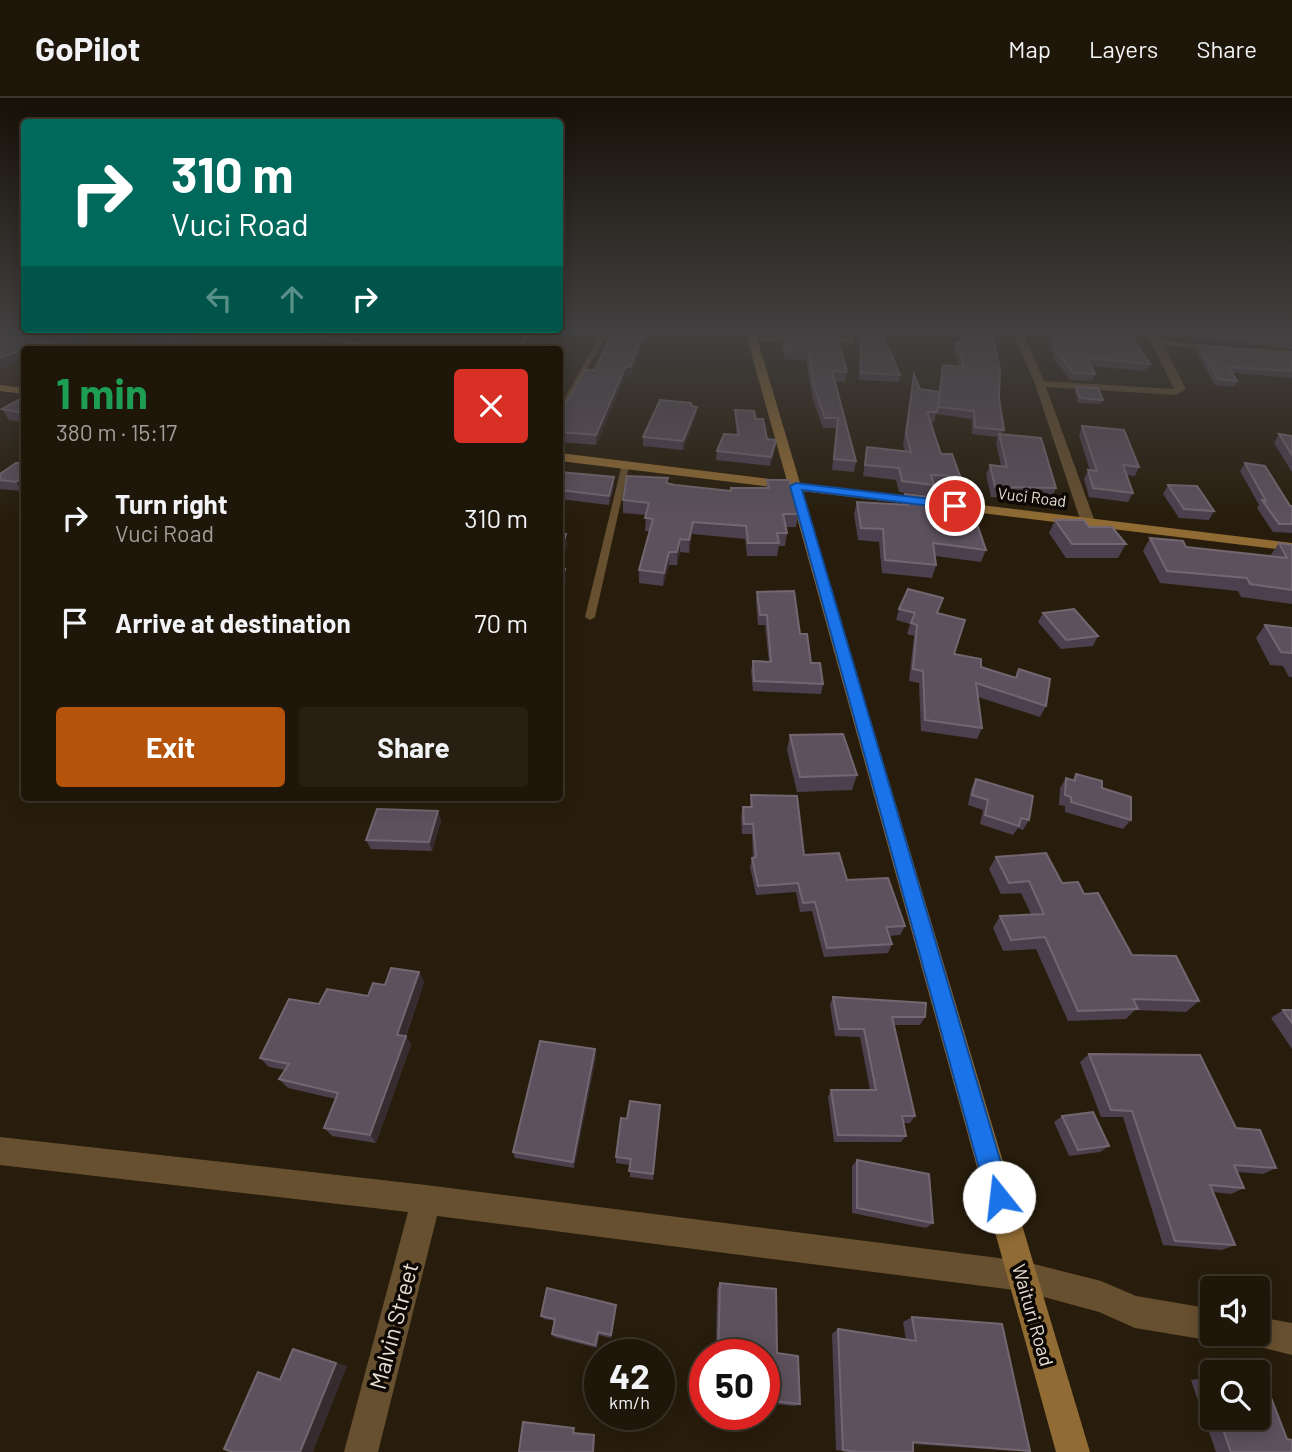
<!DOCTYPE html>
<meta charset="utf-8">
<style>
:root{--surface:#1e1609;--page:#261f12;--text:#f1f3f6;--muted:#a19f9c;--line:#3c352a;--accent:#b45309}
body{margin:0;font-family:Barlow,sans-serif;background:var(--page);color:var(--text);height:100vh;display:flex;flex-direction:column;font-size:26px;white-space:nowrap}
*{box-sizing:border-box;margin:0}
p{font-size:23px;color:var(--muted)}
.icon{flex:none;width:38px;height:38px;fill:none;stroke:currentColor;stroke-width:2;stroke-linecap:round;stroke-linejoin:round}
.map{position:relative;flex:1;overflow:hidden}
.side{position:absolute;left:21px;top:248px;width:542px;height:455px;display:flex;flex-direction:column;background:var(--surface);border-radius:7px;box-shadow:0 4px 18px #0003,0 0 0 2px var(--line)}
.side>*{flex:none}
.hud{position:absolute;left:21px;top:21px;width:542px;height:214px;border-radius:7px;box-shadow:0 4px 18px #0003,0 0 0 2px var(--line);background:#00695c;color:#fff;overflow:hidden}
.tools{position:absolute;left:1200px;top:1178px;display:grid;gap:14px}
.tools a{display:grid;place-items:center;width:70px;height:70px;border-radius:7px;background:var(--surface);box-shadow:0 4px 18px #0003,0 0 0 2px var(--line);font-size:35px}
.speed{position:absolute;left:584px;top:1241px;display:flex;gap:14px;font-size:35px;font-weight:700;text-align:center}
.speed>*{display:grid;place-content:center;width:91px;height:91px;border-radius:50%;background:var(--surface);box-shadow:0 4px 18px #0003,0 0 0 2px var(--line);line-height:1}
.speed small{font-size:18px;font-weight:400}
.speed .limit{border:10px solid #d22;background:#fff;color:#111}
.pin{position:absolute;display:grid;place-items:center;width:60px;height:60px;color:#fff;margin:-30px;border:4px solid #fff;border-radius:50%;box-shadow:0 2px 7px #0007}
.me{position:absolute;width:77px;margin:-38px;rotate:344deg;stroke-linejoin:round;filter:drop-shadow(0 0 5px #0008)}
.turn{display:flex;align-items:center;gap:24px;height:147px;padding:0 35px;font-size:32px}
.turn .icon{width:91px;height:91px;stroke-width:2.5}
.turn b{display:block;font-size:49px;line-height:60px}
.lanes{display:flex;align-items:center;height:66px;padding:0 35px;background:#0003;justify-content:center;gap:35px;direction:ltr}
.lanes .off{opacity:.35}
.round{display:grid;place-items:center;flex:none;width:74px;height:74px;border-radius:7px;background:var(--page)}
.headline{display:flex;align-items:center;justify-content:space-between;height:119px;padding:0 35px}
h1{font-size:42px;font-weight:700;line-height:52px;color:#1e9e55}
.primary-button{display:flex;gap:14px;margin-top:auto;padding:14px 35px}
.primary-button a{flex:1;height:80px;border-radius:7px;background:var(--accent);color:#fff;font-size:28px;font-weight:700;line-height:80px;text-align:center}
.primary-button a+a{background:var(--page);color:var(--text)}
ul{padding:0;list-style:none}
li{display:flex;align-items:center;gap:21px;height:105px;padding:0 35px}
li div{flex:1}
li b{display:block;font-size:26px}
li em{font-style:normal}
header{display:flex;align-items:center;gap:42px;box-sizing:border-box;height:98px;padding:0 35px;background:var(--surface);border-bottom:2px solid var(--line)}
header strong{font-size:33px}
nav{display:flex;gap:38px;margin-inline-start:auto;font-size:24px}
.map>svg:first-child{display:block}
</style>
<header>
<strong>GoPilot</strong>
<nav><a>Map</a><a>Layers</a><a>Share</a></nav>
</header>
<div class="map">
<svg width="1292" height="1354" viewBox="0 0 1292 1354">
<rect width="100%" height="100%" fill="#281d0c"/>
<path fill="#32230b" d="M77,233h137l-45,19h-145v39l-24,-3v-27z"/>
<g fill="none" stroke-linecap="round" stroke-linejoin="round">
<g fill="#67502f" fill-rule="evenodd">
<path d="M527,233h6l-14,19h-4z"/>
<path d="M603,235l3,2 -43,77 -3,2v-8l40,-71z"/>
<path d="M622,366l7,2 -34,151 -5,3 -5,-3z"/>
</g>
<g fill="#67502f" fill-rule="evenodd">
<path d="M287,233h18l89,19h-19z"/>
<path d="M844,233h8l3,12 -102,-2 -5,-3 5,-3 93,3z"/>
<path d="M1012,233h10l22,50 130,8 -28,-58h8l5,9 68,8 -5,3 -59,-6 23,44 -10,6 -130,-8 49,135 -7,4 -7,-4 -46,-138z"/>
<path d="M1252,250l40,3v6l-37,-4z"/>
<path d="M0,1039l426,48 596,76 79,20 35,15 77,13v25h12l-12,7 -78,-13 -36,-16 -77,-21 -585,-75 -59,236h-34l64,-240 -408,-47z"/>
<path d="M1258,1219l34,6v32l-45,-11 -5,-10h16z"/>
</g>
<g fill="#906b33" fill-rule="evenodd">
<path d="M745,233h10l45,152 492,60v8l-490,-60 288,961h-34l-267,-963 -229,-28v-8l227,28z"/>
<path d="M0,287l24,3v6l-24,-3z"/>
</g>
</g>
<g fill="#4c404f">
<path d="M0,233h209l-30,12 -82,-9 -31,16h-42v10l-24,9z"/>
<path d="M626,233h27l-2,6 -6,-1 -14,39 -6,2 -29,68 -36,-3v-28l62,-76z"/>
<path d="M786,233h35l-1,4 -34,-2z"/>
<path d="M860,233h21l19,44 -1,7 -40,-2z"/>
<path d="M1048,233h80l22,33 -4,7 -55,-5 4,8 -3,7 -22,-1 -16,-21z"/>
<path d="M1190,233h102v18l-104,-12 2,-5z"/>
<path d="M961,235l38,65 5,32 -2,4 54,54 -4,9h-61l-5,-23 4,-9 11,1 -5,-24 2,-5 -26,-3v-15l-36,-5 -2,9h-3l10,31 19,22 -4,12 -23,-1 -3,9 -31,-4 -3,-12 -33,-4 4,-29 38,5 -2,-7 9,-61 2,-10 6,15 19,2 4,-26 16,2 -5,-17 2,-7h4v-4z"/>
<path d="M783,237l64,37 -2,10 -10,-1 21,80 -2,11 -22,-2 4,-42h-13l-11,-31 -6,-37 -21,-1 -4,-15z"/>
<path d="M1198,247l94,9v24l-59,-5 4,8 -3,6 -19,-2 -19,-34z"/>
<path d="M1076,289l27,13 -2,4 -23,-1 -3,-12z"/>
<path d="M24,299v25l-15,-2 -7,-11z"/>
<path d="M691,308l6,1 -1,8 -13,35 -40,-4v-9z"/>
<path d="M735,312l21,9 11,20 9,1 -1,9 -5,17 -54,-6 1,-9 20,-16 -2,-16z"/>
<path d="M1082,328l57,41 -4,9 -9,-1 7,18 -5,9 -39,-5 -5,-18 4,-9 2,1 -11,-36z"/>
<path d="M1279,336l13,2v36l-18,-29z"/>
<path d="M16,365l6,28 -22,-2v-15z"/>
<path d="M1245,365l45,43h2v27l-19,-1 -16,-24 2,-3 -19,-34z"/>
<path d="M560,374l54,5v9l-5,19 -49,-6z"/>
<path d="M767,382l31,34 -2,13h-10l1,6 -2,13h-6l-2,10h-30l-2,-17 -53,-5 -3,19 -9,-1 -3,13h-8l-6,21 -24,-3v-13l10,-39h-4l1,-16 -23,-2v-13l45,-16 62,7 1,-3h35z"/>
<path d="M1168,387l46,26 -5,9 -30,-2 -16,-24z"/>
<path d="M905,396l39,23 42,33 -5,12 -46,-6 1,9 -4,13 -50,-5 -3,-31 -21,-2 -4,-26 3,-12 45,2z"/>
<path d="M1055,422l34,7 37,17 -8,14h-52l-17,-25z"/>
<path d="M1150,440l36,9 84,9 9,-13 13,2v59l-51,-7 -3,-6 -78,-8 -17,-32z"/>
<path d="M757,494l43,42 11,29 12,21 -2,10 -68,-3 -2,-20 2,-10 16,1 -4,-37h-7l-2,-23z"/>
<path d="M899,511l39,4 16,41 27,13 34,11 4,-9 27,37 -6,11 -62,-20 4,31 -5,11 -56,-8 -2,-48 -10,-2 5,-45 -7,-2 3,-10 -14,-4z"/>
<path d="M1043,515l55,23 -5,10 -32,3 -23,-27z"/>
<path d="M1265,527l27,3v49h-3l-6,-11 -13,-1 -14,-27z"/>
<path d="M790,637l67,40 -5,15 -55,2 -10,-42z"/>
<path d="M1076,676l26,14 29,32 -8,9 -58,-17v-6l-6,-1 1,-17 6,-10 6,2z"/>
<path d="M976,681l53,41 -6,10 -5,-2 -5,7 -33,-11 3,-14 -15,-5 3,-16z"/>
<path d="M751,697l53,60 43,25 58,46 -5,9 -11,1 3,8 -4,9 -64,4 -12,-46 -12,1 -4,-20 -40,3 -6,-28 2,-9h1l-1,-24h-10l-1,-18 2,-9h7z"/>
<path d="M438,713l3,10 -9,30 -61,-2 -5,-9z"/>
<path d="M996,759l66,26 22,11 48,61 67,46 -13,11 -51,-2 -9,9 -58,2 -32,-72 -33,2 -10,-23 7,-12 31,-2 -10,-21 -20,1 -12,-25z"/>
<path d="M419,874l5,10 -18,54 5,9 -35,98 -44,-7 -8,-8 12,-29 -48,-11 -9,-9 6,-9 -16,-3 -9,-9 59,-54 49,-8 17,-11z"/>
<path d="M833,899l92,20 -5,8h-26l21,91 -5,7h-6l2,13 -5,6h-67l-6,-45 3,-7h39l-10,-53 -25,-1 -5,-31z"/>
<path d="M1283,912h9v39l-21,-31z"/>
<path d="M1089,956l147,74 40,40 -13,6 -26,-2 7,16 -13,6 -18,-2 22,53 -13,5 -59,-5 -40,-128h-22l-21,-55z"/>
<path d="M596,959l-22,111 -59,-10 -2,-6z"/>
<path d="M660,1007l-7,75 -23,-3v-12l-14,-2v-6z"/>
<path d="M1062,1018l47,30 -9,6 -31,4 -15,-34z"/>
<path d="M857,1062l76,63 -7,5 -74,-15v-47z"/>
<path d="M720,1185l57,70 23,51 -6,2 -29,-3v-49h-49l1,-65z"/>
<path d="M616,1207v3l-5,30 -12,-3 -2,13 -43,-11 -2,-3 3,-13 -11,-2 -3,-3z"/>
<path d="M912,1219l118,134h-15l-102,-7v8h-64l-13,-2 -4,-116 6,-5 68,11 -3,-18z"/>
<path d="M1205,1280l8,1v39h45l34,34h-76l-25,-72z"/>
</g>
<g fill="#362b2e">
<path d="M83,233h12l2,3 -33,16 -4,-8z"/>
<path d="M186,233h23l-30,12 -3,-8z"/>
<path d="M644,233h1v5l-14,39 -6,2 -29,68v-10l29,-67z"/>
<path d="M48,243l4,8 -28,1v10l-24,9v-11z"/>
<path d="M697,309l-1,8 -13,35v-9z"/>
<path d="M776,342l-1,9 -5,17 1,-9z"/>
<path d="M24,378v13l-2,2 -6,-9z"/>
<path d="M614,379v9l-5,19v-9z"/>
<path d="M693,424l-1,12 -3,19v-13z"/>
<path d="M566,436l1,12 -7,20v-15z"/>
<path d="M680,441v13l-3,13v-13z"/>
<path d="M669,454v13l-6,21 1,-13z"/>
<path d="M565,471l1,12 -5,17 -1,-12z"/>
<path d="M438,713l3,10 -9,30 -3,-9z"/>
<path d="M419,874l5,10 -21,60 3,-6 5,9 -35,98 -6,-8 27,-100z"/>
<path d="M595,951l1,8 -22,111 -1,-6z"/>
<path d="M293,1251l54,17 -34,86h-13z"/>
<path d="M258,1274l14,3 22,8 -14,-3z"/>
</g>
<g fill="#5c515d" stroke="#726770" stroke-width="2">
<path d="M0,233h83l-23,11 -12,-1 -48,17z"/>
<path d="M138,233h48l-10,4z"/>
<path d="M626,233h18l-13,35 -6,2 -29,67 -36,-3v-18l25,-44h10l15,-33 12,1z"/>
<path d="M861,233h20l19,44 -39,-2z"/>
<path d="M1052,233h76l22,33 -63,-6 8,16 -22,-1 -16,-21z"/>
<path d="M1191,233h101v12z"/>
<path d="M961,235l31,2 8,34 -1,29 5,32 -29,-3 -1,-16 -36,-4 5,-42 21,2 -8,-24h7z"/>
<path d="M783,237l54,1 10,36 -15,-1 24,90 -22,-2 4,-41h-13l-11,-31 -6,-37h-22z"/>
<path d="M1198,247l94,9v17l-63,-4 8,14 -19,-2z"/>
<path d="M914,276l6,15 20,3 -3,20h-10l14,42h11l8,22 -29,-1 3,10 -32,-4 -3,-13 -34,-3 2,-18 44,5 -5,-18z"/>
<path d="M1076,289l22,1 5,12 -23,-2z"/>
<path d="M24,299v16l-22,-4z"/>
<path d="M660,302l31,3v3l6,1 -14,34 -40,-4z"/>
<path d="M735,312l19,1 2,8h7l4,20 9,1 -5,17 -54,-6 7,-17 15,1z"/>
<path d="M1082,328l42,4 15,37 -16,-2 10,28 -40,-5 -5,-18 9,1z"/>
<path d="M999,336l42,4 15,50 -61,-1 -5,-22 17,2z"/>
<path d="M1279,336l13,2v19z"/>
<path d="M16,365h8v13l-8,6 -16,-2v-6z"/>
<path d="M1245,365l20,3 25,40h2v18h-13l-17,-24 4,1z"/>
<path d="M560,374l54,5 -5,19 -49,-6z"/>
<path d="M627,378l41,2 -2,5 9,2 56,6v-3h38l-2,-8h22l9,34h-15l4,19h-10l2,10h-31l-2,-17 -53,-4 -4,18 -9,-1 -3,13h-8l-5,21 -25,-3 14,-51 -8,-1 4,-15 -26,-3z"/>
<path d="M1168,387l29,1 17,25 -30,-2z"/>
<path d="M905,396l33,4 6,19 32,4 10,29 -53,-7 3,22 -51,-5 -2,-31 -22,-1 -4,-26 51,3z"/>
<path d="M1055,422h29l5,7h23l14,17h-54z"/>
<path d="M560,436h6l-6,17z"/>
<path d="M1150,440l33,3 3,6 101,11 -8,-15 13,2v45l-42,-6 -3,-6 -80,-7z"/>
<path d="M560,471h5l-5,17z"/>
<path d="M908,491l35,9 -6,15 28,7 -11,34 27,5v8l35,11 3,-9 31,10 -4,27 -70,-23 6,45 -57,-8 -2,-49 -10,-2 4,-44 -6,-2 4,-10 -16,-4z"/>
<path d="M794,493l6,43h7l4,29h9l3,21 -69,-3 -1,-20 18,1 -4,-47h-7l-3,-23z"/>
<path d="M1074,511l24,27 -32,4 -23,-27z"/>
<path d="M1265,527l27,3v25l-11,-1z"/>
<path d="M843,636l14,41 -57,2 -10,-42z"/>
<path d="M1076,676l26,7v7l29,9v23l-60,-18v-5l-6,-2 1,-17 9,3z"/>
<path d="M976,681l57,17 -4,24 -8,-2 -2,8 -34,-11 3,-15 -16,-5z"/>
<path d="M751,697l46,1 7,59 35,-2 8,27 41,-2 17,48 -19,1 6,17 -65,4 -12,-46 -12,1 -5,-20 -40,3 -6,-28 4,-1 -3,-33h-9l-1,-17h9z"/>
<path d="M377,711l61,2 -9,31 -63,-2z"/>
<path d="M1046,755l16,30 16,-1 6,12 14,-1 34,62 44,1 23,45 -66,-2 5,10 -60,2 -33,-74 -34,3 -11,-24 44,-2 -15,-33 -20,2 -13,-26z"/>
<path d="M391,870l28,4 -22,63 9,1 -36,99 -46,-7 14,-35 -59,-14 10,-15 -29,-6 29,-59 30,5 8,-15 41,7 5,-13 12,2z"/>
<path d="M833,899l93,6 -1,14h-33l23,99h-13l4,20 -68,-1 -7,-45h45l-12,-61h-25z"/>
<path d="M1283,912h9v13z"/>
<path d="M540,943l55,8 -22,113 -60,-10z"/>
<path d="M1089,956l111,1 36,73 24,2 16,38 -42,-3 10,23 -34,-3 25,60 -60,-4 -43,-130 -21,-1z"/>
<path d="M630,1003l30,4 -7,69 -24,-3 2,-12 -15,-2 5,-39 6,1z"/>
<path d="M1093,1014l16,34 -31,4 -16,-34z"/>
<path d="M857,1062l72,14 4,49 -76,-15z"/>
<path d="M720,1185l56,6 1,64 21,3 2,48 -35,-4v-46h-47z"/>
<path d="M547,1190l69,17 -5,30 -13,-3 -3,13 -43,-11 3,-15 -14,-3z"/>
<path d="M912,1219l90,7 28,127 -117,-9v10h-55l-15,-2 -5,-121 78,12z"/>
<path d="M293,1251l43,14 -36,89h-68l-8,-3 34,-77 22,8z"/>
<path d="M1205,1280l8,1v21z"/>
<path d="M1258,1284h7l22,57 5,1v12h-61l-12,-34h39z"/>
<path d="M523,1324l51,6 -1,5 21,2 -1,17h-74z"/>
</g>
<linearGradient id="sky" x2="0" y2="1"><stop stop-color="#161007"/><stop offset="0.55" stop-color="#424040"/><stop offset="1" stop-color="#424040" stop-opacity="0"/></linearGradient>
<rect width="1292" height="422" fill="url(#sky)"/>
<path fill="#1a73e8" stroke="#114b97" stroke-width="2" d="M796,385l159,19 5,4 -5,3 -153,-19 209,707 -3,8 -9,4 -8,-4 -4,-8 -197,-711z"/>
<g text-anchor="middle" stroke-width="7" stroke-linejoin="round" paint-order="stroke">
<g font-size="16" fill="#e7dfd4" stroke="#0d0803">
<text transform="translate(1032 399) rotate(7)" y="6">Vuci Road</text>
</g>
<g font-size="19" fill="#e7dfd4" stroke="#0d0803">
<text transform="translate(1033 1217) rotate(74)" y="7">Waituri Road</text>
</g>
<g font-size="23" fill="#e7dfd4" stroke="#0d0803">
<text transform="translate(394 1228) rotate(-75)" y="8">Malvin Street</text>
</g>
</g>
</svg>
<div class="tools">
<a><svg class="icon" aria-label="sound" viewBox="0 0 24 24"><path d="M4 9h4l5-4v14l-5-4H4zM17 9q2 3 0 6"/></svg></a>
<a><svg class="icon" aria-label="search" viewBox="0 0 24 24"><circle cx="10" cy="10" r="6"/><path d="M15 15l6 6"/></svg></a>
</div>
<div class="speed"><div>42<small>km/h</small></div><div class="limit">50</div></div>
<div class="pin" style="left:955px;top:408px;background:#d93025"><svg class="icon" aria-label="arrive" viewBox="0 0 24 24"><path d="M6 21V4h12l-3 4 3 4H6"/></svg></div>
<svg class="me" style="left:999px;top:1099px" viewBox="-20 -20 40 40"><circle r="19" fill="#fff"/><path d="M0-13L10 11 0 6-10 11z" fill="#1a73e8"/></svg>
<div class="hud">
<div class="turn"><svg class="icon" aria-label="right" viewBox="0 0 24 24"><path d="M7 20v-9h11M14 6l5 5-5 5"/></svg><div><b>310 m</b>Vuci Road</div></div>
<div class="lanes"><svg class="icon off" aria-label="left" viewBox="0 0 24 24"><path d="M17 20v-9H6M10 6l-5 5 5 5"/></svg><svg class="icon off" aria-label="ahead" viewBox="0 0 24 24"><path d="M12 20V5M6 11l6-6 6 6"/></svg><svg class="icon" aria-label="right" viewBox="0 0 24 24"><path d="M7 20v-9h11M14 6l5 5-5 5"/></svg></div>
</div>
<section class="side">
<div class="headline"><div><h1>1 min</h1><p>380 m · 15:17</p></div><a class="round" style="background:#d93025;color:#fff"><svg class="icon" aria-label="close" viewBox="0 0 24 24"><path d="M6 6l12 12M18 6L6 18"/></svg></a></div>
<ul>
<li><svg class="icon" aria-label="right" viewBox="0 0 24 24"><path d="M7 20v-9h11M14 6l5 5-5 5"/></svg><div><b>Turn right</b><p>Vuci Road</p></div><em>310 m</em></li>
<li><svg class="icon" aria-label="arrive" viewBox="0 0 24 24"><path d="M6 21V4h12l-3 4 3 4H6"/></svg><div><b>Arrive at destination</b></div><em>70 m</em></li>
</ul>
<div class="primary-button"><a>Exit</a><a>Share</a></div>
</section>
</div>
